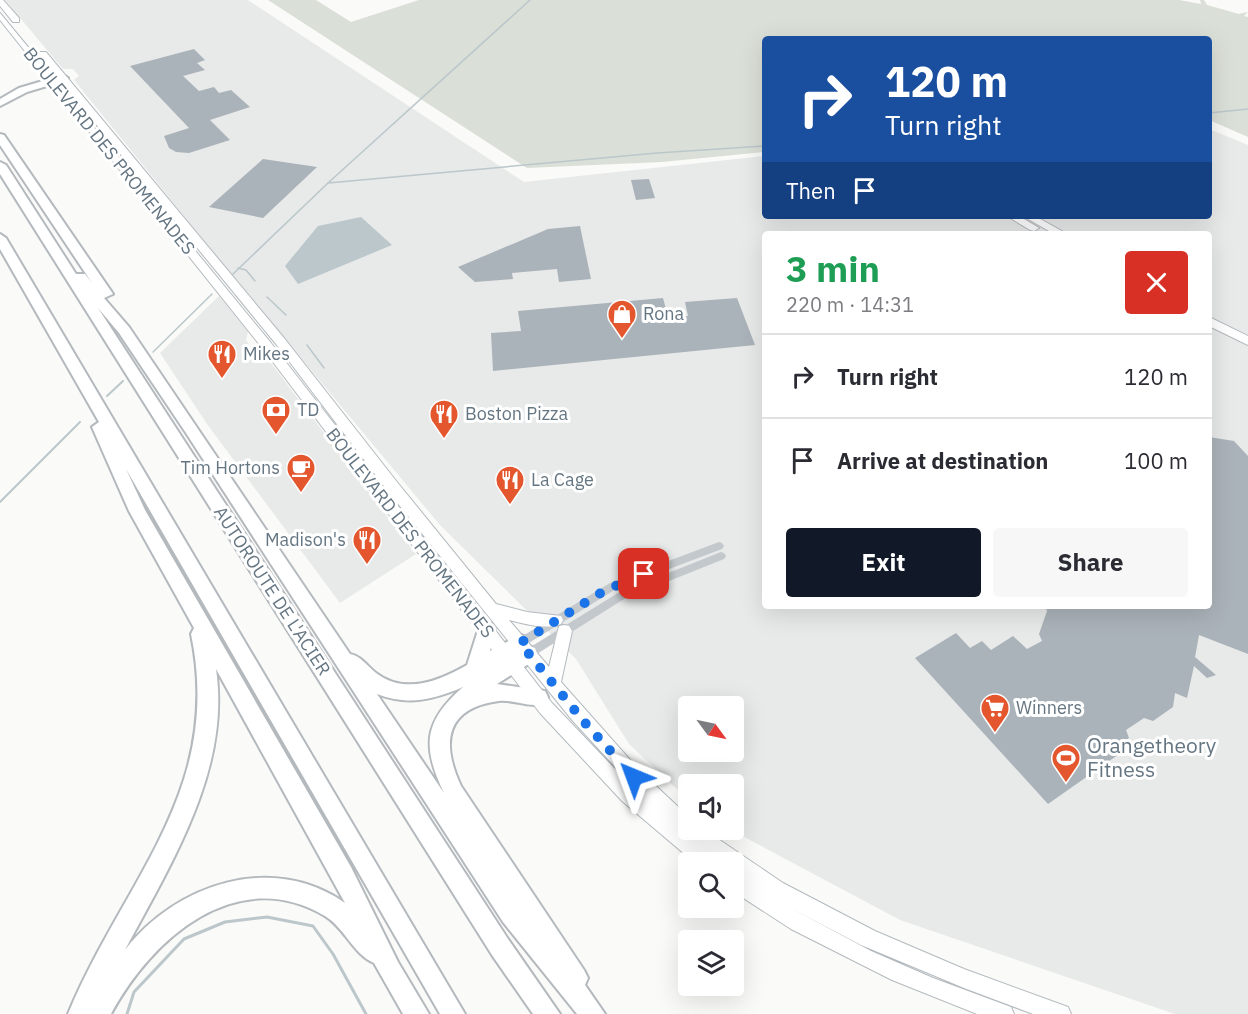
<!DOCTYPE html>
<meta charset="utf-8">
<style>
:root{--surface:#fff;--page:#f7f7f7;--text:#2b2b33;--muted:#7c7c81;--line:#e1e1e2;--accent:#111827}
body{margin:0;font-family:"IBM Plex Sans",sans-serif;background:var(--page);color:var(--text);height:100vh;display:flex;flex-direction:column;font-size:22px;white-space:nowrap}
*{box-sizing:border-box;margin:0}
p{font-size:20px;color:var(--muted)}
.icon{flex:none;width:33px;height:33px;fill:none;stroke:currentColor;stroke-width:2;stroke-linecap:round;stroke-linejoin:round}
.map{position:relative;flex:1;overflow:hidden}
.details{position:absolute;left:762px;top:231px;width:450px;height:378px;display:flex;flex-direction:column;background:var(--surface);border-radius:6px;box-shadow:0 6px 24px #0002}
.details>*{flex:none}
.top-card{position:absolute;left:762px;top:36px;width:450px;height:183px;border-radius:6px;box-shadow:0 6px 24px #0002;background:#1a4fa0;color:#fff;overflow:hidden}
.needle{width:39px;rotate:123deg}
.fabs{position:absolute;left:678px;top:696px;display:grid;gap:12px}
.fabs a{display:grid;place-items:center;width:66px;height:66px;border-radius:6px;background:var(--surface);box-shadow:0 6px 24px #0002;font-size:30px}
.pin{position:absolute;display:grid;place-items:center;width:51px;height:51px;color:#fff;margin:-26px;border-radius:12px;box-shadow:0 3px 9px #0006}
.me{position:absolute;width:66px;margin:-33px;rotate:316deg;stroke-linejoin:round;filter:drop-shadow(0 0 4px #0008)}
.turn{display:flex;align-items:center;gap:21px;height:126px;padding:0 24px;font-size:27px}
.turn .icon{width:78px;height:78px;stroke-width:2.5}
.turn b{display:block;font-size:42px;line-height:51px}
.then{display:flex;align-items:center;height:57px;padding:0 24px;background:#0003;gap:12px;font-size:22px}
.round{display:grid;place-items:center;flex:none;width:63px;height:63px;border-radius:6px;background:var(--page)}
.headline{display:flex;align-items:center;justify-content:space-between;height:102px;padding:0 24px}
h1{font-size:36px;font-weight:800;line-height:45px;color:#1e9e55}
.primary-button{display:flex;gap:12px;margin-top:auto;padding:12px 24px}
.primary-button a{flex:1;height:69px;border-radius:6px;background:var(--accent);color:#fff;font-size:24px;font-weight:800;line-height:69px;text-align:center}
.primary-button a+a{background:var(--page);color:var(--text)}
ul{padding:0;list-style:none}
li{display:flex;align-items:center;gap:18px;height:84px;padding:0 24px;border-top:2px solid var(--line)}
li div{flex:1}
li b{display:block;font-size:22px}
li em{font-style:normal}
.map>svg:first-child{display:block}
</style>
<div class="map">
<svg width="1248" height="1014" viewBox="0 0 1248 1014">
<rect width="100%" height="100%" fill="#fafaf8"/>
<g fill="#e8e9e9" fill-rule="evenodd">
<path d="M5,0h243l276,182 241,-26v60h444v-87l39,16v869h-73l-275,-94 -169,-90h3v-46h-46v14l-8,-6 -51,-48 -53,-85 -136,-134 -205,-246 -161,-199 5,-4 -6,-7h-10zM765,234h444v372h-444zM688,706h46v46h-46z"/>
<path d="M219,296l29,36 -2,8 4,6h8l158,208 -76,49 -133,-179 -47,-71z"/>
</g>
<path fill="#dadfd7" d="M268,0h48l35,22 68,-22h760l22,4 -1,-4h4l3,5 32,9 9,-2 -4,4 4,1v120l-39,-17v-81h-444v113l-103,10 -135,6z"/>
<path fill="#bbc7cb" d="M361,217l31,28 -94,39 -13,-18 33,-40z"/>
<g fill="none" stroke-linecap="round" stroke-linejoin="round">
<g stroke="#bbc7cb" stroke-width="1.5">
<path d="M1209,113l39,-4"/>
<path d="M328,183l329,-30 108,-7"/>
<path d="M238,268l8,2 9,11"/>
<path d="M233,274l95,-91 202,-183"/>
<path d="M267,297l19,18"/>
<path d="M307,345l17,23"/>
<path d="M153,352l59,-58"/>
</g>
<g stroke="#bbc7cb" stroke-width="2">
<path d="M107,396l16,-15"/>
<path d="M0,502l80,-80"/>
</g>
<path stroke="#bbc7cb" stroke-width="3" d="M127,1014l7,-22 50,-53 41,-17 42,-5 46,9 20,28 33,60"/>
</g>
<g fill="#aab3b9">
<path d="M194,49l11,11 -8,3 8,7 -22,6 16,15 15,-4 5,6 12,-3 19,17 -40,13 20,20 -41,13 -13,-1 -7,-4 -5,-12 25,-8 -59,-62z"/>
<path d="M263,159l54,8 -54,51 -54,-11z"/>
<path d="M649,179l6,19 -19,2 -5,-20z"/>
<path d="M580,226l11,53 -32,3 -2,-13 -45,4 1,6 -38,3 -17,-15 90,-38z"/>
<path d="M663,298l5,19 20,-1 -3,-14 52,-4 18,47 -262,26 -2,-38 30,-2 -3,-20z"/>
<path d="M1209,437l25,4 14,15v198l-49,-19 -4,22 21,18 -9,3 -13,-12 -7,32 -12,-5 -2,14 -20,14 -9,-3 -18,12 3,8 -13,9 6,5 -74,52 -133,-146 41,-25 14,15 12,-7 9,9 22,-14 14,13 15,-8 -3,-7 8,-23 -2,-5h164z"/>
</g>
<g fill="none" stroke-linecap="round" stroke-linejoin="round">
<g stroke="#b3babf" stroke-width="2">
<g id="secondary">
<path d="M0,0h3l16,18v4h-6l-13,-16z"/>
<path d="M0,13l271,330 281,360 82,86 8,7 -70,-76 -185,-230 -111,-146 -236,-288v-4h6l238,286 113,144 99,122 31,8 34,4 2,4 -2,4c-15,6 -36,0 -52,-4l40,47 10,-41 5,-1 5,1 3,5 -11,51 79,89 48,45v14h17l78,53 92,48 89,38 104,38 3,7h-38l-69,-26 -103,-43 -74,-39 84,45 62,27 78,29 3,7h-37l-85,-34 -101,-51 -57,-37v-30h-15l-4,-3 1,3h-22l-72,-61 -82,-88 -277,-364 -263,-329z"/>
<path d="M1007,216h12l20,12 -5,3 -4,-1z"/>
<path d="M1023,216h12l32,18h-13z"/>
<path d="M1209,317l39,19v9l-39,-19z"/>
</g>
</g>
<g stroke="#b4b9bd" stroke-width="4">
<g id="highway">
<path d="M63,75l5,3 -1,2 -40,12 -27,14v-7l19,-11z"/>
<path d="M0,134l4,1 109,159 -9,4 25,29 221,327c11,2 17,12 26,19 29,22 63,8 91,-8l13,-41 6,-2 6,2 3,6 -5,21 30,-16 7,2 1,9 7,2 2,6 -2,6 -38,24 48,7 3,6 -3,6c-15,6 -31,-4 -46,-2 -54,7 -58,42 -38,85l123,184 4,8 -3,7 20,29h-28l-74,-92 -317,-489 -67,-100 -21,-25 410,631 52,75h-27l-41,-59 -492,-781v-12l6,3 70,109h9l7,9 -92,-138zM463,687c-40,35 -41,60 -19,106l-67,-99c31,12 56,6 86,-7z"/>
<path d="M0,234l6,4 459,776h-25l-314,-545 19,41 206,357 47,95 31,52h-26l-29,-51c-21,-9 -29,-35 -49,-47 -89,-52 -173,22 -214,98h-43c55,-133 156,-223 123,-380l3,-6 -65,-117 -37,-84 7,-5 -99,-173zM216,669l129,234c-73,-51 -169,-19 -220,47 45,-85 106,-180 91,-281z"/>
</g>
</g>
<g fill="#c3c8cc" fill-rule="evenodd">
<path d="M719,542l3,1 2,3 -2,3 -106,40 -92,57 -4,1 -4,-1 -1,-3 1,-3 94,-57z"/>
<path d="M721,552l3,1 2,3 -2,3 -100,40 -92,58 -4,1 -4,-1 -1,-3 1,-3 94,-58z"/>
</g>
<use href="#secondary" fill="#fff" fill-rule="evenodd"/>
<use href="#highway" fill="#fff" fill-rule="evenodd"/>
</g>
<g fill="none" stroke-linecap="round" stroke-linejoin="round">
<path stroke="#1a73e8" stroke-width="10" stroke-dasharray="0 18" d="M634,777l-48,-53 -66,-81 84,-52 40,-17"/>
</g>
<defs>
<g id="shop-pin" transform="scale(1.5)"><path d="M0 17L-7.5 6A9.5 9.5 0 1 1 7.5 6Z" fill="#e4572e" stroke="#fff"/><path d="M-5-2.5h2.3a2.7 3.5 0 0 1 5.4 0H5L5.5 6h-11ZM-1.5-2.5h3a1.5 2.3 0 0 0-3 0Z" fill="#fff"/></g>
<g id="restaurant-pin" transform="scale(1.5)"><path d="M0 17L-7.5 6A9.5 9.5 0 1 1 7.5 6Z" fill="#e4572e" stroke="#fff"/><path d="M-5-6h1v4h1v-4h1v4h1v-4h1v5L-1.5 .5V6h-2V.5L-5-1ZM5-6V6H3V1.5H1.5Q1.5-4 5-6Z" fill="#fff"/></g>
<g id="bank-pin" transform="scale(1.5)"><path d="M0 17L-7.5 6A9.5 9.5 0 1 1 7.5 6Z" fill="#e4572e" stroke="#fff"/><path d="M-6-4H6V4H-6ZM0-2.3a2.3 2.3 0 1 0 0 4.6a2.3 2.3 0 1 0 0-4.6Z" fill="#fff"/></g>
<g id="cafe-pin" transform="scale(1.5)"><path d="M0 17L-7.5 6A9.5 9.5 0 1 1 7.5 6Z" fill="#e4572e" stroke="#fff"/><path d="M-5.5-4.5H6V0H3Q3 3.5 0 3.5H-2.5Q-5.5 3.5-5.5 0ZM3-3.2v2h1.7v-2ZM-6 4.5H4V6H-6Z" fill="#fff"/></g>
<g id="supermarket-pin" transform="scale(1.5)"><path d="M0 17L-7.5 6A9.5 9.5 0 1 1 7.5 6Z" fill="#e4572e" stroke="#fff"/><path d="M-6-5.5h2.5l.6 2H6L4.5 2H-2.5L-4.4-4H-6ZM-1.5 3.2a1.3 1.3 0 1 0 .1 0ZM3 3.2a1.3 1.3 0 1 0 .1 0Z" fill="#fff"/></g>
<g id="stadium-pin" transform="scale(1.5)"><path d="M0 17L-7.5 6A9.5 9.5 0 1 1 7.5 6Z" fill="#e4572e" stroke="#fff"/><path d="M0-5a6.5 5 0 1 0 0 10a6.5 5 0 1 0 0-10ZM-3.5-1.8h7v3.6h-7Z" fill="#fff"/></g>
</defs>
<g fill-rule="evenodd">
<use href="#shop-pin" x="622" y="314"/>
<use href="#restaurant-pin" x="222" y="354"/>
<use href="#bank-pin" x="276" y="410"/>
<use href="#restaurant-pin" x="444" y="414"/>
<use href="#cafe-pin" x="301" y="468"/>
<use href="#restaurant-pin" x="510" y="480"/>
<use href="#restaurant-pin" x="367" y="540"/>
<use href="#supermarket-pin" x="995" y="708"/>
<use href="#stadium-pin" x="1066" y="758"/>
</g>
<g text-anchor="middle" stroke-width="6" stroke-linejoin="round" paint-order="stroke">
<g font-size="18" fill="#657683" stroke="#fff">
<text transform="translate(109 151) rotate(51)" y="6">BOULEVARD DES PROMENADES</text>
<text transform="translate(410 533) rotate(52)" y="6">BOULEVARD DES PROMENADES</text>
<text transform="translate(272 591) rotate(57)" y="6">AUTOROUTE DE L'ACIER</text>
</g>
<g font-size="18" fill="#657683" stroke="#fff" text-anchor="start">
<text x="643" y="320">Rona</text>
<text x="243" y="360">Mikes</text>
<text x="297" y="416">TD</text>
<text x="465" y="420">Boston Pizza</text>
<text x="280" y="474" text-anchor="end">Tim Hortons</text>
<text x="531" y="486">La Cage</text>
<text x="346" y="546" text-anchor="end">Madison's</text>
<text x="1016" y="714">Winners</text>
</g>
<g font-size="21" fill="#657683" stroke="#fff" text-anchor="start">
<text x="1087" y="753">Orangetheory<tspan x="1087" dy="24">Fitness</tspan></text>
</g>
</g>
</svg>
<div class="fabs">
<a><svg class="needle" viewBox="-14 -14 28 28"><path d="M0-13l5 13h-10z" fill="#e53935"/><path d="M0 13l5-13h-10z" fill="#7c7c81"/></svg></a>
<a><svg class="icon" aria-label="sound" viewBox="0 0 24 24"><path d="M4 9h4l5-4v14l-5-4H4zM17 9q2 3 0 6"/></svg></a>
<a><svg class="icon" aria-label="search" viewBox="0 0 24 24"><circle cx="10" cy="10" r="6"/><path d="M15 15l6 6"/></svg></a>
<a><svg class="icon" aria-label="layers" viewBox="0 0 24 24"><path d="M12 4l9 5-9 5-9-5zM3 14l9 5 9-5"/></svg></a>
</div>
<div class="pin" style="left:644px;top:574px;background:#d93025"><svg class="icon" aria-label="arrive" viewBox="0 0 24 24"><path d="M6 21V4h12l-3 4 3 4H6"/></svg></div>
<svg class="me" style="left:634px;top:777px" viewBox="-20 -20 40 40"><path d="M0-17L14 15 0 8-14 15z" fill="#1a73e8" stroke="#fff" stroke-width="4"/></svg>
<div class="top-card">
<div class="turn"><svg class="icon" aria-label="right" viewBox="0 0 24 24"><path d="M7 20v-9h11M14 6l5 5-5 5"/></svg><div><b>120 m</b>Turn right</div></div>
<div class="then">Then<svg class="icon" aria-label="arrive" viewBox="0 0 24 24"><path d="M6 21V4h12l-3 4 3 4H6"/></svg></div>
</div>
<section class="details">
<div class="headline"><div><h1>3 min</h1><p>220 m · 14:31</p></div><a class="round" style="background:#d93025;color:#fff"><svg class="icon" aria-label="close" viewBox="0 0 24 24"><path d="M6 6l12 12M18 6L6 18"/></svg></a></div>
<ul>
<li><svg class="icon" aria-label="right" viewBox="0 0 24 24"><path d="M7 20v-9h11M14 6l5 5-5 5"/></svg><div><b>Turn right</b></div><em>120 m</em></li>
<li><svg class="icon" aria-label="arrive" viewBox="0 0 24 24"><path d="M6 21V4h12l-3 4 3 4H6"/></svg><div><b>Arrive at destination</b></div><em>100 m</em></li>
</ul>
<div class="primary-button"><a>Exit</a><a>Share</a></div>
</section>
</div>
